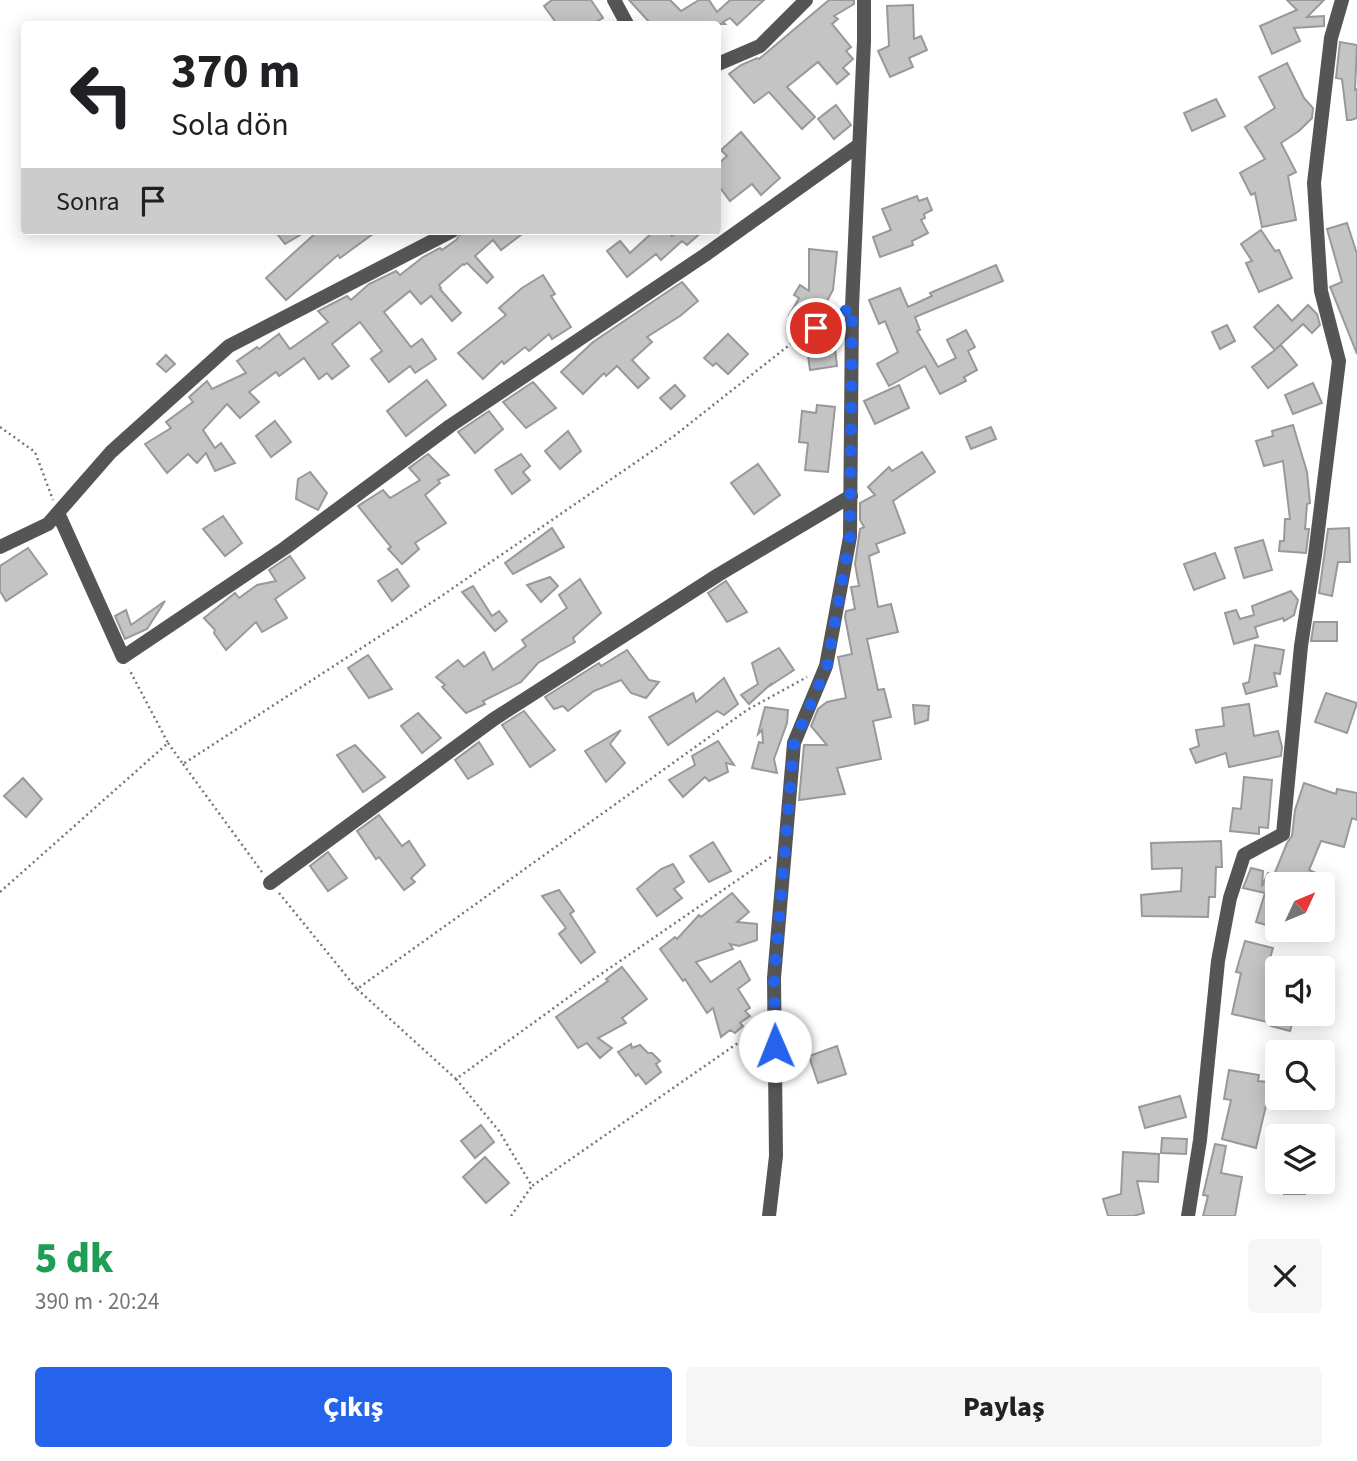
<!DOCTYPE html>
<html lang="tr">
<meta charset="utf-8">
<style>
:root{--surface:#fff;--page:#f6f6f6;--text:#202124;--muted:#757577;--accent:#2563eb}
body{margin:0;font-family:"Source Sans 3",sans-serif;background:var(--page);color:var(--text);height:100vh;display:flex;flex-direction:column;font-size:26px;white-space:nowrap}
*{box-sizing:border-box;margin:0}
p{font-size:23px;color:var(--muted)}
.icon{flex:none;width:38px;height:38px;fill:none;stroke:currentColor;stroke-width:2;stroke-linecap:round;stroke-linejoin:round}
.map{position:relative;height:1216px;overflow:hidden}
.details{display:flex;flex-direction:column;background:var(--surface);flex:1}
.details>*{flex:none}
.top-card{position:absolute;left:21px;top:21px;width:700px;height:214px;border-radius:7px;box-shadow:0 4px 18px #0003;background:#fff;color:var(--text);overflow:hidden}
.needle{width:46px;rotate:46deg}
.fabs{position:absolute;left:1265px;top:872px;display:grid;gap:14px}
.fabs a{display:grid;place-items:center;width:70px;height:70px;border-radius:7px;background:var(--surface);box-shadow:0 4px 18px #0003;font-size:35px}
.pin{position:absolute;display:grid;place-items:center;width:60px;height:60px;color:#fff;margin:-30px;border:4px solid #fff;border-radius:50%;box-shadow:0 2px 7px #0007}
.me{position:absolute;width:77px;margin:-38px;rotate:359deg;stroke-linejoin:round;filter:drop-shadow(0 0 5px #0008)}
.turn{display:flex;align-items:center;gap:24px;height:147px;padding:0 35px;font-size:32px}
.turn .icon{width:91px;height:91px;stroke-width:2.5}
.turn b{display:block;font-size:49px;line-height:60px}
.then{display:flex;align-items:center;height:66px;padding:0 35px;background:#0003;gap:14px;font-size:26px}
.round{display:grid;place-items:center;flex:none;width:74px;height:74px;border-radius:7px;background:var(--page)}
.summary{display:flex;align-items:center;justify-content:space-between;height:119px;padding:0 35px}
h1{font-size:42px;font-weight:800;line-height:52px;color:#1e9e55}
.primary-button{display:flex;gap:14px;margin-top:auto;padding:14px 35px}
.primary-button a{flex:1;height:80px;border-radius:7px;background:var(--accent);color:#fff;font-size:28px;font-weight:800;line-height:80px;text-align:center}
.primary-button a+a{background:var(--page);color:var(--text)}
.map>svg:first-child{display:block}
</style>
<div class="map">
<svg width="1357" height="1216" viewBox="0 0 1357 1216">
<rect width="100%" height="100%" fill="#fff"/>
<g fill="#c4c4c4" stroke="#999" stroke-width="2">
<path d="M552,0h39l12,18 -10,6h-36l-13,-18z"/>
<path d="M629,0h41l11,11 18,-11h10l8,12 13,-12h34l-27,25 -7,-7 -7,4 2,2h-74z"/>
<path d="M829,0h25v4l-20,12 4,3 -6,5 19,23 -5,4 7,8 -10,9 6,6 -12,10 -19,-22 -31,25 28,30 -13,12 -33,-37 -15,11 -25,-29 12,-9 16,-7 2,1z"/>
<path d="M1287,0h37l-17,17 17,-1v10l-30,2 6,13 -28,13 -12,-28 37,-16z"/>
<path d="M913,5l1,34 7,-3 6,14 -18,8 4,9 -23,10 -12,-26 11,-5 -2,-40z"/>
<path d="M1340,42l17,3 -2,45 2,-1v29l-6,2h-4l-5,-41 -6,-1z"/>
<path d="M1287,63l17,35 9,10 -1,10 -13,13 -18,12 15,29 -8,4 8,44 -34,7 -7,-34 -4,2 -11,-22 25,-14 -20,-32 30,-19 -16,-31z"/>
<path d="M1216,99l9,17 -33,15 -8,-18z"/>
<path d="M836,105l15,20 -17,14 -16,-20z"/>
<path d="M741,132l39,46 -19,17 -9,-11 -22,17 -12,-16v-21l9,-8 -6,-6z"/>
<path d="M917,196l2,5 8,-3 5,12 -8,4 1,4 -4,2 7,13 -16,8 1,4 -33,12 -7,-20 18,-7 -9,-21z"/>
<path d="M1347,223l10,31v100l-26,-65 -1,-2 12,-5 -15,-53z"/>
<path d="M1261,230l14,21 4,-1 13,28 -33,14 -13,-29 6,-2 -11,-17z"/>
<path d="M275,231h32l-22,13z"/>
<path d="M318,231h59l-37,27 -2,-3 -52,45 -20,-22z"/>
<path d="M463,231h63l-25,19 -8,-10 -18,16 18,21 -6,6 -20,-20 -3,2 -1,-1 -24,21 2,3 -1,1 21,24 -9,8 -21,-25 -10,8 -11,-13 -26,21 27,35 11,-8 14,20 -21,14 -5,-7 -21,16 -18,-23 11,-8 -22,-29 -28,22 17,22 -17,13 -5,-6 -8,6 -15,-21 -25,18 -3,-4 -27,20 10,10 -19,16 -13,-14 -24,26 12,18 6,-5 14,20 -20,8 -9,-18 -9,10 -9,-9 -21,19 -22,-29 26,-16 -5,-6 27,-20 -4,-5 18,-16 5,8 34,-16 -9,-12 20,-14 2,2 20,-15 11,15 38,-27 -10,-11 29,-15 4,4 18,-16 27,-13 4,4 23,-18 17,-9 2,2 14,-10z"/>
<path d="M654,231h13l5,5 4,-3 -2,-2h29l-16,14 -5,-4 -21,19 -5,-6 -29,23 -20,-26 13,-10 10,12z"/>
<path d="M809,249l28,3 -4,38 -24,44 24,-2 4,34 -27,4 -6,-45 -15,-9 10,-18 -5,-3 6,-10 9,6z"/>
<path d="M996,265l7,16 -88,36 5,13 -3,1 21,36 18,-9 -9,-18 19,-10 9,17 -7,4 9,19 -13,7 2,4 -26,13 -15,-28 -36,20 -12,-22 21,-12 -13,-31 -6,3 -10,-24 31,-12 8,19 24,-11 -2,-3z"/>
<path d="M543,275l12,19 -4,2 20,31 -19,12 -3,-5 -20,17 -4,-4 -21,17 -2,-3 -19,18 -25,-26 48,-38 -7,-7 23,-20z"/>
<path d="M682,282l16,19 -18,15 -33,21 5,5 -20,18 17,18 -11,10 -21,-22 -11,10 -2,-3 -21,21 -22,-22 32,-30z"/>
<path d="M1278,305l14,16 16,-16 9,9 3,11 -8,8 -9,-9 -27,25 5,-4 16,20 -29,23 -16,-21 23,-17 -21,-23z"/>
<path d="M1227,325l8,16 -15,8 -8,-17z"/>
<path d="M728,334l20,20 -20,20 -12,-11 -3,3 -9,-8z"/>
<path d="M166,355l9,9 -9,8 -9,-8z"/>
<path d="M427,380l19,25 -40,31 -19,-25z"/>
<path d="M533,382l23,26 -30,20 -23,-26z"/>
<path d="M1313,383l9,20 -29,11 -8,-19z"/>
<path d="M675,385l10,11 -14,13 -11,-11z"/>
<path d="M899,385l10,23 -34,16 -11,-23z"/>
<path d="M817,405l18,2 -7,65 -23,-2 3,-27 -9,-1 3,-31 14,2z"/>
<path d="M489,411l14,18 -28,24 -17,-21z"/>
<path d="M275,421l16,21 -20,15 -15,-21z"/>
<path d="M1293,425l14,47 3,31 -3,1 -2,25h4l-3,24 -27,-2 1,-10h4l1,-22h5l-7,-58 -19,5 -8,-25 17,-5 -1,-5z"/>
<path d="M991,427l5,12 -25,10 -5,-12z"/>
<path d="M568,431l13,20 -21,18 -15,-18z"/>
<path d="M922,452l13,20 -42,29 12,32 -29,11 3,8 -10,4 9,51 13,-3 7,28 -31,7 11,51 6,-1 7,28 -18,4 8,38 -44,9 8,26 -46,6 5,-55h23l-16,-19 7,-17 9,-7 19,-4 -8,-41 14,-3 -7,-37 1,-6 9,-2 -4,-22 8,-1 -4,-22 5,-35 4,-2 -4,-7v-17l15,-8 -7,-8 21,-20 3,4z"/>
<path d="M428,454l21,21 -11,5 2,3 -15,12 21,28 -31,20 4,6 -17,15 -14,-15 3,-2 -33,-41 25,-16 7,8 30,-18 -11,-12z"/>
<path d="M521,454l9,12 -7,6 7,8 -18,14 -17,-24z"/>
<path d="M758,464l22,31 -26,19 -23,-31z"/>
<path d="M310,472l17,21 -9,17 -22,-11 2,-20z"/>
<path d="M223,516l19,27 -17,13 -22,-27z"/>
<path d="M552,528l12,19 -51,27 -8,-11z"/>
<path d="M1349,528l1,34h-12l-6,34 -13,-3 9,-64z"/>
<path d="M1263,540l9,30 -28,8 -9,-30z"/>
<path d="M28,548l19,26 -41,27 -6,-10v-25z"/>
<path d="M1215,553l10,25 -31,12 -10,-26z"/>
<path d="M290,556l15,22 -30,21 12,19 -25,14 -6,-10 -30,28 -12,-17 1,-3 -11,-12 31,-25 4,5 18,-13 19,-4 -7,-11z"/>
<path d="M397,569l12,17 -17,15 -14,-20z"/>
<path d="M550,577l8,9 -17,16 -14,-17z"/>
<path d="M580,579l21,34 -28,25 2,4 -37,21 -17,19 -38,19 2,3 -19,9 -24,-26 3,-2 -9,-8 22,-17 6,7 20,-15 9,18 33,-24 -4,-6 45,-32 -8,-13z"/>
<path d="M726,581l21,31 -20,10 -19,-29z"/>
<path d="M473,586l19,30 7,-5 8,10 -12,10 -33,-39z"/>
<path d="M1291,591l7,9 -4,15 -10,6 -1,-3 -28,9 3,10 -24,7 -9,-31 11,-3 4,9 14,-4 -2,-9z"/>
<path d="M165,601l-18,28 -22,10 -10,-23 11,-6 5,15z"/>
<path d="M1314,622h23v19h-26z"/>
<path d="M1255,645l29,5 -4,24 -6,-1 3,13 -31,8 -3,-10 6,-2z"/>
<path d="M779,648l15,22 -23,15 1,-2 -23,21 -8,-9 17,-11 -6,-21z"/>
<path d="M627,650l22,30 10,2 -13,16 -15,-5 -10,-13 -27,11 -26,20 -5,-5 -9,3 -9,-12 54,-34 2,3z"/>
<path d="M368,655l24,34 -23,9 -21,-30z"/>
<path d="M724,678l14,26 -14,11 -7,-4 -49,34 -19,-28 44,-24 3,9z"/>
<path d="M1326,693l31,10 -10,30 -32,-11z"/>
<path d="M1249,704l5,32 24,-5 4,16 -1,9 -52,11 -3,-14 -30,10 -6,-14 9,-3 -3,-16 28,-4 -2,-18z"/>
<path d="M913,705l16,1 -1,14 -13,4z"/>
<path d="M765,707l23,3 -1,13 -13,36 3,14 -25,-5 7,-26 4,1 -1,-13 -4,4z"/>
<path d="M524,711l31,39 -25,17 -28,-42z"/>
<path d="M418,713l23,25 -19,15 -21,-27z"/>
<path d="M621,730l-11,14 15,19 -19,19 -21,-31z"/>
<path d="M718,741l16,24 -8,-2 2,9 -19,9 -4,-4 -22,20 -14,-17 26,-15 -3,-9z"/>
<path d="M479,742l14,22 -25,15 -13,-19z"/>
<path d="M355,745l30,32 -22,15 -26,-37z"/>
<path d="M1244,777l28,3 -4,48 -9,-1v7l-29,-3 3,-23 8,1z"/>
<path d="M23,778l19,21 -16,18 -22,-21z"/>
<path d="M1304,783l32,11 1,-5 20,4v27l-5,-2 -8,29 -23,-6 -12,29 7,3 -4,11h-34l-2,44 -20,-6 9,-29 -22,-5 8,-20 12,3 -1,15 6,-13 6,2 13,-32 5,-7 3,-26z"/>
<path d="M379,815l23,31 7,-5 16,24 -14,13 4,4 -11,8 -25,-33 -3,2 -19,-28z"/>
<path d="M1221,841l1,26h-6l-1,30h-6l-1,20 -66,-1 -1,-21 40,-4 1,-23 -30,1 -1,-26z"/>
<path d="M713,842l18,29 -22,11 -19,-26z"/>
<path d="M328,852l19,26 -19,13 -18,-25z"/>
<path d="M673,864l11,18 -10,7 8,9 -25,18 -20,-27 24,-20z"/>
<path d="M559,890l15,21 -4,3 25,38 -14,11 -22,-29 7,-6 -24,-32z"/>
<path d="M732,893l17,19 -12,10 20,2v16l-18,6 -9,-2 3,5 -37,13 15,20 29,-21 10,19 -12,9 12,19 -5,3 5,5 -10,7 3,3 -8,7 -5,-3 -9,7 -8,-29 -6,5 -22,-34 -2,2 -23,-32 15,-12 2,2 22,-24 2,2z"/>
<path d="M1245,941l28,7 -4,14 9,1v50h17l-5,18 -19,-5 1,-3 -40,-9 9,-41 -5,-1z"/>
<path d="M622,967l25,32 -25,19 4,5 -28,15 14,10 -12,10 -13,-15 -9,5 -22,-31 52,-36 -2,-2z"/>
<path d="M631,1044l1,4 8,-3 8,8h4l8,8 -4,3 5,8 -15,12 -8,-10 -2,2 -18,-24z"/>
<path d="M837,1046l9,28 -28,9 -9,-27z"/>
<path d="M1229,1070l30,5 -1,6 10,1 -2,14 2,1 -12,51 -34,-9 9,-39 -7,-1z"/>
<path d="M1180,1096l6,21 -41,11 -6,-21z"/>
<path d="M481,1125l13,17 -19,16 -14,-17z"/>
<path d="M1162,1138l25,1 -1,15 -25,-1z"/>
<path d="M1215,1144l11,2 -5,27 21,4 -7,39h-32l5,-20 -5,-1z"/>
<path d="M1123,1152l36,2 -1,28 -21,-1 7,32 -11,3h-25l-5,-17 18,-5z"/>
<path d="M485,1157l24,26 -23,20 -23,-26z"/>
<path d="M1284,1181h20l1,13h-21z"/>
</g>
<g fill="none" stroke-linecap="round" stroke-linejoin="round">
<g stroke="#777" stroke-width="2.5" stroke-dasharray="2 3.5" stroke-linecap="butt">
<path d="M0,427l35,25 18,48"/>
<path d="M168,743l15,21 257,-167 234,-161 123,-97 40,-23"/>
<path d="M183,764l79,108"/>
<path d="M0,892l168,-149 -39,-74"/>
<path d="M279,893l78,96 390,-279 60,-33"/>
<path d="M357,989l99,90 135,-98 180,-124"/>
<path d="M456,1079l43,52 33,55 229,-159"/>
<path d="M511,1216l21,-30"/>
</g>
<g stroke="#555" stroke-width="14">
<path d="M614,0l13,24"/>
<path d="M718,64l42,-18 46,-46"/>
<path d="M58,513l65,144 162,-109 165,-122 255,-171 154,-110"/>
<path d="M0,547l48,-23 63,-72 118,-106 223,-115"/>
<path d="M270,883l224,-164 224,-144 133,-79"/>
<path d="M769,1216l7,-60 -2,-178 20,-235 32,-77 24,-129 2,-230 12,-266v-41"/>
<path d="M1188,1216l12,-76 18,-179 12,-63 14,-43 39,-21 18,-188 14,-91 24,-194 -18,-70 -7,-108 17,-145 11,-38"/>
</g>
</g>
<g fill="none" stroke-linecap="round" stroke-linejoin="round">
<path stroke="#2563eb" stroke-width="12" stroke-dasharray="0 21.6" d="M775,1046l-1,-68 20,-235 33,-77 23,-129 2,-230 -36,21"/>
</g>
</svg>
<div class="fabs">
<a><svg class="needle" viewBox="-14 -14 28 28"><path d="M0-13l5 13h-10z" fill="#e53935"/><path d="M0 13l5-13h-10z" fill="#757577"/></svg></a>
<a><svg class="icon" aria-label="sound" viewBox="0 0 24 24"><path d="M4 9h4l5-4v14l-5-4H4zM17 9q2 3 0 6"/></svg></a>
<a><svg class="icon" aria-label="search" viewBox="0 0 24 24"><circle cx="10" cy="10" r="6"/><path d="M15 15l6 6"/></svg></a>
<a><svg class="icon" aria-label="layers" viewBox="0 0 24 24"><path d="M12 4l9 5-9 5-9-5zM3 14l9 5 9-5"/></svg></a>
</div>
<div class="pin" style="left:816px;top:328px;background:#d93025"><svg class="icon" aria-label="arrive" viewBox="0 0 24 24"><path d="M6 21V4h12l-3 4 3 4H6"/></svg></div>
<svg class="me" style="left:775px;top:1046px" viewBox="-20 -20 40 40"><circle r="19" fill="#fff"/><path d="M0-13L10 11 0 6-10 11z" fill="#2563eb"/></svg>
<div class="top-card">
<div class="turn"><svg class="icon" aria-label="left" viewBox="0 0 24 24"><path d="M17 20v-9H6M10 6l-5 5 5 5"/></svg><div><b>370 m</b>Sola dön</div></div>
<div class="then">Sonra<svg class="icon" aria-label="arrive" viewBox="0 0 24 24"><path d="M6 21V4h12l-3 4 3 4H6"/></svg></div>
</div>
</div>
<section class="details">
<div class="summary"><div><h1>5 dk</h1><p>390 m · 20:24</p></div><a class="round"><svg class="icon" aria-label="close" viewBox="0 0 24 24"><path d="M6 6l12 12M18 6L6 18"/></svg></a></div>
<div class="primary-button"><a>Çıkış</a><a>Paylaş</a></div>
</section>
